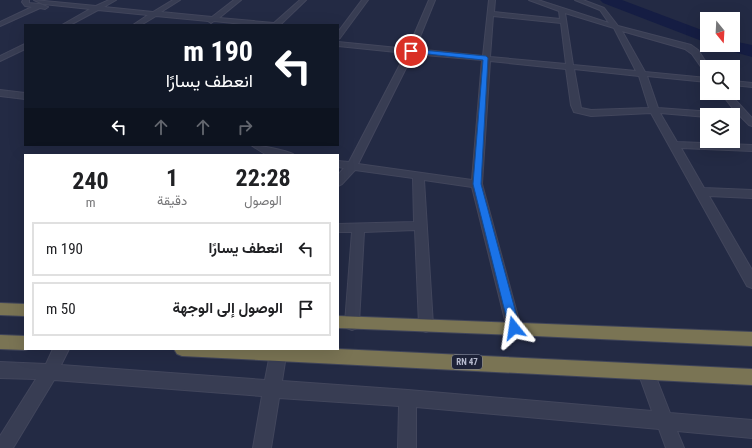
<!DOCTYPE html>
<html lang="ar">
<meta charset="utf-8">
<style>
:root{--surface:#fff;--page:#f6f6f6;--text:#202124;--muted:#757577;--line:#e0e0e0}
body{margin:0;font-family:"Roboto Condensed",Vazirmatn,sans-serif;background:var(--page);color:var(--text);direction:rtl;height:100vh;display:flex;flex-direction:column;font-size:15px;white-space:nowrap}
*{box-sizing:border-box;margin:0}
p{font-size:13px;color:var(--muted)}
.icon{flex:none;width:22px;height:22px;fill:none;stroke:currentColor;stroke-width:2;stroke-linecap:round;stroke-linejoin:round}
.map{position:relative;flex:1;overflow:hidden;direction:ltr}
.panel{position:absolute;left:24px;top:154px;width:315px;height:196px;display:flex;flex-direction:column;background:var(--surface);border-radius:0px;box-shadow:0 4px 16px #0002;direction:rtl}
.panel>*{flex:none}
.hud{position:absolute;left:24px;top:24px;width:315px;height:122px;border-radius:0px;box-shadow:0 4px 16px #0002;direction:rtl;background:#111827;color:#fff;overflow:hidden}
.needle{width:26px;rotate:162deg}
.tools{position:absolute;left:700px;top:12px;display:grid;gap:8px}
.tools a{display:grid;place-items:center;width:40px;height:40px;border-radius:0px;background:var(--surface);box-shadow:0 4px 16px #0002;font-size:20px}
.pin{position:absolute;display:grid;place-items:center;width:34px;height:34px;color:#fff;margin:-17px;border:2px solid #fff;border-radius:50%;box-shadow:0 1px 4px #0007}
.me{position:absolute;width:44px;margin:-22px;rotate:345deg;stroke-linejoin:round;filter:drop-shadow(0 0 3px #0008)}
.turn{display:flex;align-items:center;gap:14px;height:84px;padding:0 20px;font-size:18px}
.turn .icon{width:52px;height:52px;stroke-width:2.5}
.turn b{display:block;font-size:28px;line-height:34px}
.lanes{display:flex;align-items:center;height:38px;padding:0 20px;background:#0003;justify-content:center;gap:20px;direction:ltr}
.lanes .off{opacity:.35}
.eta{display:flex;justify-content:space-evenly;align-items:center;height:68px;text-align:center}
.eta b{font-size:24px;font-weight:700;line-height:28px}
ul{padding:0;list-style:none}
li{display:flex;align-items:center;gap:12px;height:54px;margin:0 8px 6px;padding:0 12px;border:2px solid var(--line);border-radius:0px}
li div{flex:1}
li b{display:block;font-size:15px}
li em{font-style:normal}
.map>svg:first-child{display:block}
</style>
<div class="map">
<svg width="752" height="448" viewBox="0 0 752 448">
<rect width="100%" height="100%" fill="#232a44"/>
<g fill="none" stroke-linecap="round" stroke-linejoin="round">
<g fill="#151d43" fill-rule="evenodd">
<path d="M600,0h22l85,32v11l-104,-40z"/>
<path d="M733,41l19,4v12l-29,-8 -3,-4h13z"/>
</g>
<g stroke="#42465c" stroke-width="2">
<g id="minor">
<path d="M23,0h6v3l11,1 8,3 -3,2 -5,-1 -40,18v-4l32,-15 -7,-1 -3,-4z"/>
<path d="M34,0l62,6 13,-6h7l-12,7 49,5 20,-12h7l-19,12 51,5 22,-17h7l-22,18 55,5 26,-23h6l-26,25h-28l-38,-4 -3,2 -3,-2 -52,-5 -15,9h-8l15,-10 -50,-5 -28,15h-8l28,-16 -47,-5z"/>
<path d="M362,0h6l-28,38 -2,1v-7z"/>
<path d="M429,0h6l-20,49 68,7 6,-56h6l-1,12 66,7 -1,-8 -30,-11h9l71,23 -9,-13 -25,-10h8l21,8 14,18 73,19 7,5 11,17h-2v4h-3l-12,-17 -7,-5 -63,-18 23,41 62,6v4l-60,-6 11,32 55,4 4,3h-10v2l-47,-4 17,29 75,3v6l-71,-3 23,40 48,2v8l-43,-2 43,74v18l-5,-2 -96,-173 -60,3 -17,-4 -3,-7 -5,-36 -76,-8 -8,123 39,144 -2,5 -5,2 -5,-2 -2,-5 -35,-141 -48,-7 9,145 -2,5 -5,2 -5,-2 -2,-5 -4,-95 -51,2 -5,91 -2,5 -5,2 -5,-2 -2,-5 7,-91h-14v-8l76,-2 -1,-44 -58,-8 -13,14 -4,2v-11l6,-7 -6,-1v-6l11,1 57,-109 -68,-7v-4l70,7zM565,13l49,15 22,43 -63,-6zM493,16l68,7 5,41 -76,-7zM413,54l69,6 -10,120 -114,-16zM574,69l65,7 10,32 -58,2 -10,-2z"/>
<path d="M25,44v5l-25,12v-5z"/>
<path d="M733,81l19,2v4l-19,-2z"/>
<path d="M0,90l25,3v6l-25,-3z"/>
<path d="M721,93h8l23,25v8l-3,-1 -15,-15z"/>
<path d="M251,145c7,0 40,6 43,10l-29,-1z"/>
<path d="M53,349h16l-8,16 204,15 6,-31h16l-5,32 126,9 244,21 -14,-39 2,-5 6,-3 6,3 18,46 82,7v18l-75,-7 7,17h-18l-7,-19 -243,-22v41h-18l1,-42 -120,-8 -8,50h-18l9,-52 -208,-16 -41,68h-13v-12l36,-57 -36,-1v-16l46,2z"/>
</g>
</g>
<g stroke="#40455a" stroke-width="2">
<g id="highway">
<path d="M0,303l25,1v12l-25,-1z"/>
<path d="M338,316l414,16v14l-238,-11 -176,-7z"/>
<path d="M0,335l25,1v13h3l-3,1 -25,-1z"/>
<path d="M174,349h164l414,20v16l-570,-29 -5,-2z"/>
</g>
</g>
<use href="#minor" fill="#383d53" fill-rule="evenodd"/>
<use href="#highway" fill="#7a7454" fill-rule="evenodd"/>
</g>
<path fill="#1a73e8" stroke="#114b97" d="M411,49l75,7 2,2 -7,126 39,144 -2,4 -4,1 -4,-1 -37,-148 10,-124 -74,-8 -1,-1z"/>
<g text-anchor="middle" stroke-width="4" stroke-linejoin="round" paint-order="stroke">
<rect fill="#1d2238" stroke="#878ca0" stroke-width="1" x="452" y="355" width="30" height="14" rx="3"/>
<g font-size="9" font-weight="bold" fill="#b5b9cd">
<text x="467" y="365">RN 47</text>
</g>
</g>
</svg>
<div class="tools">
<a><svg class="needle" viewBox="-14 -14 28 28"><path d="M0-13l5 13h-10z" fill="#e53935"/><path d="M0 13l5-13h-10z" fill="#757577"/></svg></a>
<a><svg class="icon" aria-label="search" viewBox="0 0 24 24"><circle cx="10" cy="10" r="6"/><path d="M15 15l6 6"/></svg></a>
<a><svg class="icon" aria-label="layers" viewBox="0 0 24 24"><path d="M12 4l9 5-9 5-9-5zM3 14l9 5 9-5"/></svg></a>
</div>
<div class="pin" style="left:411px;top:51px;background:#d93025"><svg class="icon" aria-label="arrive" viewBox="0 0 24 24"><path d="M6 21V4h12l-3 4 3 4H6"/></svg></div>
<svg class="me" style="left:514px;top:328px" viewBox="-20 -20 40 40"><path d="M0-17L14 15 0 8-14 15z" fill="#1a73e8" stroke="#fff" stroke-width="4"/></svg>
<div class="hud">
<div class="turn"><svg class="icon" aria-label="left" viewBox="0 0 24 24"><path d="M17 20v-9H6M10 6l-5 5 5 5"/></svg><div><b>190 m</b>انعطف يسارًا</div></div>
<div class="lanes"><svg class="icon" aria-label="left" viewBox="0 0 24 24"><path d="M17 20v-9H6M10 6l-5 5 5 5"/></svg><svg class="icon off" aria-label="ahead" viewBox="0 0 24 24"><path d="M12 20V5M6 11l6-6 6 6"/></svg><svg class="icon off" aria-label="ahead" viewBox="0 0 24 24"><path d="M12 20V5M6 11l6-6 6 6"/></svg><svg class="icon off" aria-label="right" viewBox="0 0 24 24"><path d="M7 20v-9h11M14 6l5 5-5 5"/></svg></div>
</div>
<section class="panel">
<div class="eta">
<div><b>22:28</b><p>الوصول</p></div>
<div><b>1</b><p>دقيقة</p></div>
<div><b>240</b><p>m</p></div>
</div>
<ul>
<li><svg class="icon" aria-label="left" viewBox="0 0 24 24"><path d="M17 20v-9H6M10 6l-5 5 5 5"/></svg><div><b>انعطف يسارًا</b></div><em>190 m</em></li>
<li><svg class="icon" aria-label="arrive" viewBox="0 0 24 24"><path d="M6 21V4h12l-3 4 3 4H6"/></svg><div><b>الوصول إلى الوجهة</b></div><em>50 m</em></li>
</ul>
</section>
</div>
